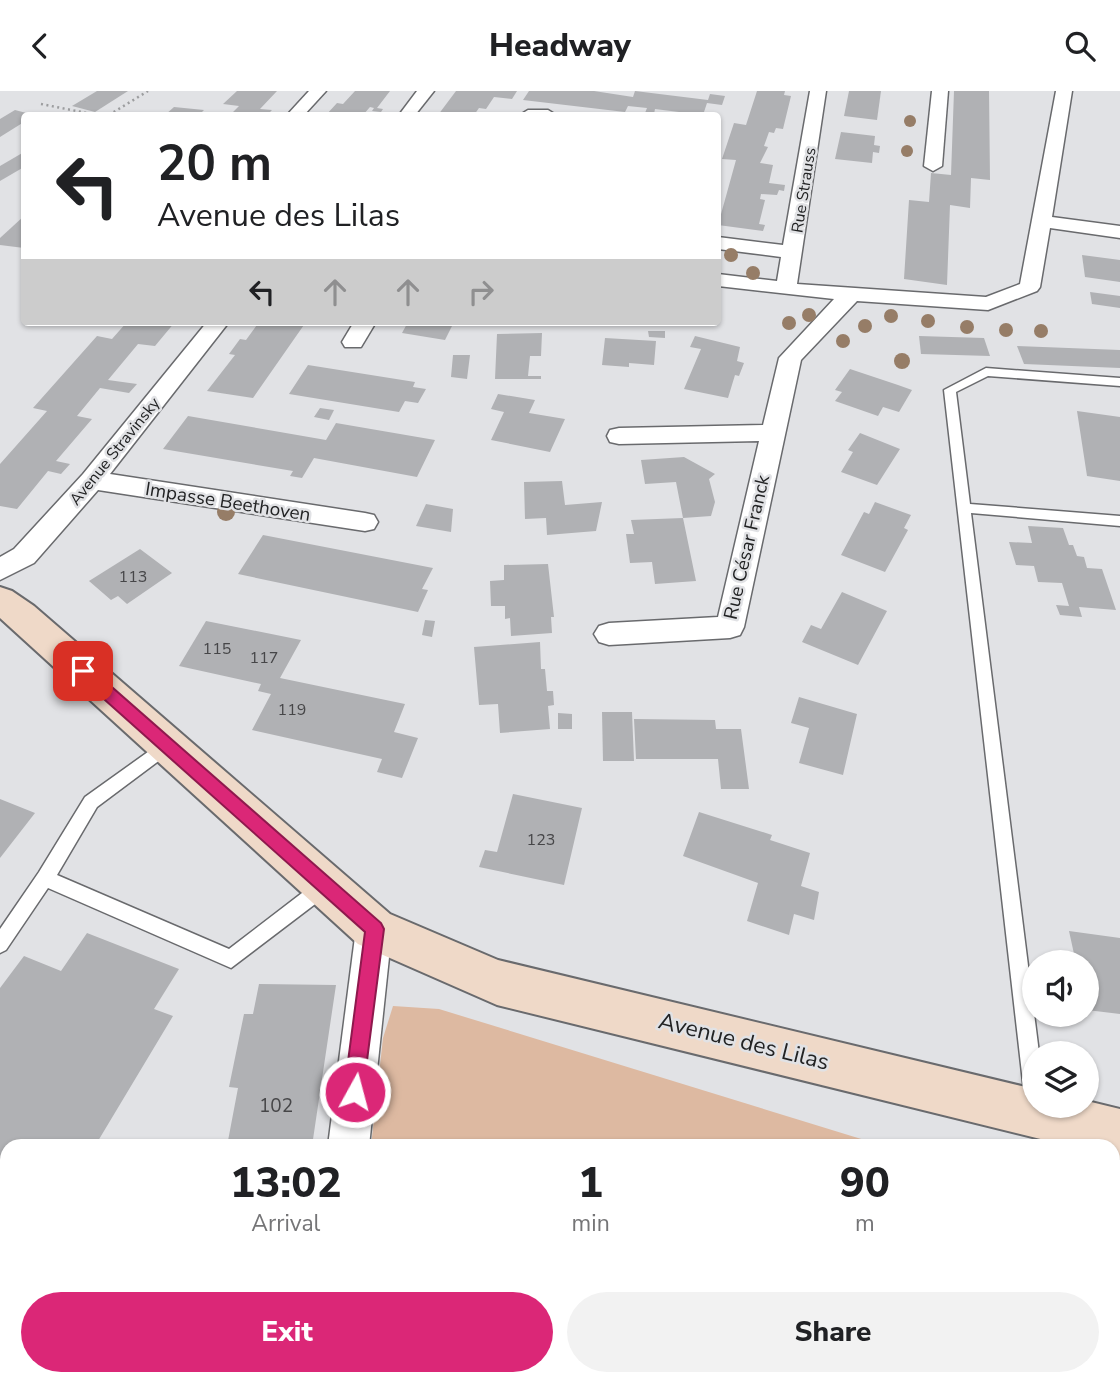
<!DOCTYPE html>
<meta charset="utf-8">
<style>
:root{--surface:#fff;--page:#f2f2f2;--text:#202124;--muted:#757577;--accent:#db2777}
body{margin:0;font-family:"Nunito Sans",sans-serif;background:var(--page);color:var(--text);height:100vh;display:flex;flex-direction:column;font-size:26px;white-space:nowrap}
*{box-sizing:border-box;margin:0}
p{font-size:23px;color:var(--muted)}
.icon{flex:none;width:38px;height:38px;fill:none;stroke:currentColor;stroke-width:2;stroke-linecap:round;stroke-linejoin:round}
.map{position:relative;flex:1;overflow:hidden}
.drawer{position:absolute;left:0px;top:1048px;width:1120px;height:247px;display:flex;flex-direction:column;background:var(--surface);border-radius:21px 21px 0 0;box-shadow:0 2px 5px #0004}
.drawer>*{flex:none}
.top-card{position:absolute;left:21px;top:21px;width:700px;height:214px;border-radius:7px;box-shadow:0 2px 5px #0004;background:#fff;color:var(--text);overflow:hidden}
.fabs{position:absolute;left:1022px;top:859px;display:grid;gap:14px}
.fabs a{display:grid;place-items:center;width:77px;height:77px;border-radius:50%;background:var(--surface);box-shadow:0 2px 5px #0004;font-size:35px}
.pin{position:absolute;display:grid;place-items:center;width:60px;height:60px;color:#fff;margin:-30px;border-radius:14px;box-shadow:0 4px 10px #0006}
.me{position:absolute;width:77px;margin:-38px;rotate:7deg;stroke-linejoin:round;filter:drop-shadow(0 0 5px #0008)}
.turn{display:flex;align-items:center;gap:24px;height:147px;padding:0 21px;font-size:32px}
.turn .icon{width:91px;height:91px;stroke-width:2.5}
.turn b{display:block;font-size:49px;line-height:60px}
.lanes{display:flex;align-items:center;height:66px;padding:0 21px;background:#0003;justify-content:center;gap:35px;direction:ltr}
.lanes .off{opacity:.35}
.eta{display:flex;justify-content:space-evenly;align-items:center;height:119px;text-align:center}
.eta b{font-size:42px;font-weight:800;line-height:49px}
.cta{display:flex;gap:14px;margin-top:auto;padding:14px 21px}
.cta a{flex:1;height:80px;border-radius:42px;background:var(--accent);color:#fff;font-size:28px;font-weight:800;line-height:80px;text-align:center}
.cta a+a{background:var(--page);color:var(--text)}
header{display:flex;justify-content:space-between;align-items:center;height:91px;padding:0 21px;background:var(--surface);font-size:32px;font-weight:800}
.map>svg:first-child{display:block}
</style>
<header><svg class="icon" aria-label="back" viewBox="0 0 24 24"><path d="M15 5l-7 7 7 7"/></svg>Headway<svg class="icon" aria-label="search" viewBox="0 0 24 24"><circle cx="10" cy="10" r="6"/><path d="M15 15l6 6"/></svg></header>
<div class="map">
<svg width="1120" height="1294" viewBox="0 0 1120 1294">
<rect width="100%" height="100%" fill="#e1e2e5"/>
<g fill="#ddb9a1">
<path d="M393,915l46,3 445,137h-513l12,-108z"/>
<path d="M345,1288h664v6h-665z"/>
</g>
<g fill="#b0b1b4">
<path d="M97,0h31l-33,21 -23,-6z"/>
<path d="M237,0h40l-17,18 12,1 -5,5h-37l9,-9 -16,-2z"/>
<path d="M355,0h35l-13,17 6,1 -2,3 -9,-1 2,-3 -4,-1 -7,8h-37l11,-12 6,1z"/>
<path d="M456,0h61l-5,8 -18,-2 -8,12 -7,-1 -5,7h-36z"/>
<path d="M529,0h65l39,6 2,-6 73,9 2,-6 15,2 -3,9 -15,-2 -4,12 -48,-6 -1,5 -9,-1 2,-5 -19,-2 -3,6 -102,-12z"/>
<path d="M757,0h28l-1,4 7,1 -8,33 -7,-1 -2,5 -5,-1 -5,14 4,1 -8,16 13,2 -4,18 16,2 -1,6 -5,-1 -2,5 -16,-1 -1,5 5,1 -6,24 6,1 -2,6 -45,-6 18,-65 -14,-1 12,-36 12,2z"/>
<path d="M849,0h32l-4,29 -33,-4z"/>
<path d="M954,0h35l1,89 -19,-2 -1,30 -20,-3 -3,80 -43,-6 5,-79 20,2 2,-29 20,2z"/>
<path d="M174,16l30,3 -5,5h-34z"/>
<path d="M15,19l19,5h-10v7l-24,15v-18z"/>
<path d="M841,41l34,4 -1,9 6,1 -1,7 -6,-1 -1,11 -37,-4z"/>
<path d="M24,61v15l-24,14v-15z"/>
<path d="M24,125v32l-24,-3v-7z"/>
<path d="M1082,164l38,5v22l-35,-5z"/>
<path d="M1090,201l30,4v12l-28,-4z"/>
<path d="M127,231h48l-20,24 -17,-2 -30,36 29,4 -8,9 -29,-5 -23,28 15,3 -36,42 14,3 -9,10 -13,-3 -31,38 -17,-3v-42l47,-53 -14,-3 64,-72 15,3z"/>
<path d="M259,231h47l-53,76 -46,-7 28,-36 -6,-1 11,-15 6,1z"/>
<path d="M408,231h46l-9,18 -43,-7z"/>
<path d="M648,240h17v7l-16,-1z"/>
<path d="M542,242l-1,23h-11l-2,20h13v3h-46l2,-45z"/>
<path d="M695,245l45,11 -3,14 7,2 -5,13 -4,-1 -7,23 -44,-9 17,-40 -11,-2z"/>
<path d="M919,245l65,2 6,18 -69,-2z"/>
<path d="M605,247l51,3 -2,24 -25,-2v4l-27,-2z"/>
<path d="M1017,255l103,4v18l-96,-4z"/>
<path d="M453,264h17l-3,24 -16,-2z"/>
<path d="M308,274l107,17 -2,5 13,2 -8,14 -13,-2 -6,11 -110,-18z"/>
<path d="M850,278l48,16 14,5 -13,22 -16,-5 -5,9 -43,-15 7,-9 -7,-2z"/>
<path d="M498,303l37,6 -6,13 36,6 -15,33 -59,-12 13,-28 -13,-3z"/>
<path d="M320,317l14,2 -5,10 -15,-3z"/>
<path d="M1077,320l43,6v64l-33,-5z"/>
<path d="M188,325l138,24 10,-17 99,17 -18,37 -103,-19 -12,20 -12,-2 3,-5 -130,-22z"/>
<path d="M860,342l40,16 -23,36 -36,-13 12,-20 -5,-2z"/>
<path d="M684,366l31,17 -6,5 6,23 -4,14 -28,2 -7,-36 -31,2 -4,-24z"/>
<path d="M562,390l3,24 37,-3 -6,29 -49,4 -1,-17 -21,1 -1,-37z"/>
<path d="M875,411l36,13 -7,13 4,2 -23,42 -44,-17 23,-43 5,2z"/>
<path d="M426,413l27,5 -2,23 -35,-6z"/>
<path d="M683,427l13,63 -41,3 -3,-22 -22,1 -4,-29h8l-3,-14z"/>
<path d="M1028,435l35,2 6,17h4l4,11 7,1 3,11 15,1 14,41 -37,-3 3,10 -22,-2 -4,-10 13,1 -7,-23 -24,-1 -4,-16 -18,-1 -7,-23 23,1z"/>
<path d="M263,444l170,33 -11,21 6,1 -10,22 -180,-38z"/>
<path d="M140,458l32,24 -45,31 -9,-8 -7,4 -22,-19z"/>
<path d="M548,473l6,53h-3l1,16 -41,3 -1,-18 -5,1v-13h-14l-1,-25 14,-1v-15z"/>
<path d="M842,501l45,19 -29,54 -56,-23 9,-17 10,4z"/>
<path d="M425,529l10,1 -3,16 -10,-2z"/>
<path d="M206,530l95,19 -21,38 125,26 -11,28 24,6 -16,40 -25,-6 5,-13 -130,-29 19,-36 -13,-3 3,-7 -82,-18z"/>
<path d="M540,551l1,27h4l2,22h6l1,14 -6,1 2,23 -50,4 -2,-29 -19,1 -5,-58z"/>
<path d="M799,606l58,17 -14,61 -44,-12 10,-35 -18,-5z"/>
<path d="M602,621h30l2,49h-31z"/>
<path d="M558,622l14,1v15h-14z"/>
<path d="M634,628l81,1 1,9h25l8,60h-28l-3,-30h-82z"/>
<path d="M513,703l69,14 -18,77 -85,-18 6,-17 12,2z"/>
<path d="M0,708l35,14 -35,45z"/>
<path d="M699,721l73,23 -2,5 40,13 -9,33 18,6 -5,28 -20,-6 -5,21 -42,-14 11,-38 -75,-27z"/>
<path d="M1069,840l51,7v76l-33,-4v-47h-11z"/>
<path d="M87,842l92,36 -25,40 19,7 -78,130h-88v146l-7,12v-316l24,-32 37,15z"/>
<path d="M259,893l77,1 -24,161h-85l11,-58 -9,-1 15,-73h9z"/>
<path d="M0,1268l7,4v16h25l-3,6h-29z"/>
<path d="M166,1288h54l-1,6h-54z"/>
<rect x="1009" y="1288" width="75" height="6"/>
</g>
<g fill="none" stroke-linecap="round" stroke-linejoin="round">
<g stroke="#696a6d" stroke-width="3">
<g id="lane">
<path d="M986,277l134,10v8l-132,-10 -32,16 14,112 150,12v10l-149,-13 68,540h-5v48l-7,-3 -3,-7 -80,-701z"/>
<path d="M166,648l6,2 2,5 -2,5 -75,56 -40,68 172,74 90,-69 6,-2 6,2 3,6 -3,6 -100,76 -183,-80 -42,62 -6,3v-24l39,-57 46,-75z"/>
</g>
</g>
<g stroke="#696a6d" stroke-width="3">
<g id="street">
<path d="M309,0h17l-22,24h-17z"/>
<path d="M417,0h17l-19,24h-16z"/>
<path d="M810,0h16l-29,193 189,13 34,-13 36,-193h16l-20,126 68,9v12l-70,-10 -10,59 -3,4 -49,19 -131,-9 -56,59 -57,267 -4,8 -10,3 -121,7 -10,-3 -5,-8 5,-8 10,-3 109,-6 41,-176 -140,3 -9,-2 -3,-6 3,-6 9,-2 144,-3 16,-67 55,-59 -116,-13v-12l59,7 4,-24 -63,-8v-12l65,8z"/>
<path d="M932,0h16l-6,75 -9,5 -9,-5z"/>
<path d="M528,19h20l8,5h-36z"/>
<path d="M207,231h22l-119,152 255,39 9,2 4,7 -4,7 -9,2 -267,-41 -64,73 -34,17v-23l14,-8 69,-75z"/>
<path d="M354,231h22l-15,25h-16l-3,-5z"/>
<path d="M374,821l13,5 5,12 -23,217h-41l28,-217 5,-12z"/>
<path d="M297,1288h46l-1,6h-46z"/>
</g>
</g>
<g stroke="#696a6d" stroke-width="4">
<path id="secondary" d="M0,496l12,4 22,15 356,308 108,46 536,129v17h53v-5l33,8v50l-7,-2v-11h-44l-572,-141 -139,-61 -358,-326z"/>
</g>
<g stroke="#9c9d9f" stroke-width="2.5" stroke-dasharray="2 3.5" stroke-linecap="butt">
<path d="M41,13l56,11"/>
<path d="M109,24l39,-24"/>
</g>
<use href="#lane" fill="#fff" fill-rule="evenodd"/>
<use href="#street" fill="#fff" fill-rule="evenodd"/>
<use href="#secondary" fill="#efd9c8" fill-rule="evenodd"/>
</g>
<g fill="#967d67">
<circle cx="910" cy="30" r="6"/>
<circle cx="907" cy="60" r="6"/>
<circle cx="731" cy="164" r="7"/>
<circle cx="753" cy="182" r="7"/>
<circle cx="809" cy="224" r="7"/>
<circle cx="891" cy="225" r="7"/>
<circle cx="928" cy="230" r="7"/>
<circle cx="789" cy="232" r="7"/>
<circle cx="865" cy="235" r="7"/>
<circle cx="967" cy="236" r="7"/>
<circle cx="1006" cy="239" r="7"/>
<circle cx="1041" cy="240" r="7"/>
<circle cx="843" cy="250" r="7"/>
<circle cx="902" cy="270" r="8"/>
<circle cx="226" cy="421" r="9"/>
</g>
<path fill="#db2777" stroke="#8e194d" stroke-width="2" d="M83,574l6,2 292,256 3,6 -22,170 -7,3 -8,-3 -3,-7 21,-160 -287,-256 -2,-5z"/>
<g text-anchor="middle" stroke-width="5" stroke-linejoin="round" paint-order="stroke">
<g font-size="16" fill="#222324" stroke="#e1e2e5">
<text transform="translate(803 99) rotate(-81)" y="6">Rue Strauss</text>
<text transform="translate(114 360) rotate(-51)" y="6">Avenue Stravinsky</text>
</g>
<g font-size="16" fill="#464648">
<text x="133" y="491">113</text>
<text x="217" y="563">115</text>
<text x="264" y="572">117</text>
<text x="292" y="624">119</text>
<text x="541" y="754">123</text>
</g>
<g font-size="19" fill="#222324" stroke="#e1e2e5">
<text transform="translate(228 410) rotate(9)" y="7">Impasse Beethoven</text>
<text transform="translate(746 456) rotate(-77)" y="7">Rue César Franck</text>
</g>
<g font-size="19" fill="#464648">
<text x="276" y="1021">102</text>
</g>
<g font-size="23" fill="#222324" stroke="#e1e2e5">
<text transform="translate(744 950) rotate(14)" y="8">Avenue des Lilas</text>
</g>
</g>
</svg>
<div class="fabs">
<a><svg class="icon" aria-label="sound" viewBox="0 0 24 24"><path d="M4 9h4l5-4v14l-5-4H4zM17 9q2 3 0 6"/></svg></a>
<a><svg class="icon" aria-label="layers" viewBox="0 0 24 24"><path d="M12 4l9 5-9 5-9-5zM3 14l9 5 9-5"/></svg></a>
</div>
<div class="pin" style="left:83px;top:580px;background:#d93025"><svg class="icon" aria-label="arrive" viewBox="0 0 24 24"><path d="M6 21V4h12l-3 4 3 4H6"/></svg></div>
<svg class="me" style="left:355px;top:1001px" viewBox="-20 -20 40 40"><circle r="17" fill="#db2777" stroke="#fff" stroke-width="3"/><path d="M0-11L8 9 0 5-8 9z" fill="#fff"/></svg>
<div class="top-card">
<div class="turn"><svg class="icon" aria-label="left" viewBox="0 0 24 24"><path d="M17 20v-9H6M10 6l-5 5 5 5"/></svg><div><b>20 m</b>Avenue des Lilas</div></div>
<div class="lanes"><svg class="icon" aria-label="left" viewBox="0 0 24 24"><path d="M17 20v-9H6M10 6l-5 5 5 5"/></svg><svg class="icon off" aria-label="ahead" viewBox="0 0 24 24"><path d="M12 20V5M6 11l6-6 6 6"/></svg><svg class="icon off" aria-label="ahead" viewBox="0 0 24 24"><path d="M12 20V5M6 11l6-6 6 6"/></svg><svg class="icon off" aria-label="right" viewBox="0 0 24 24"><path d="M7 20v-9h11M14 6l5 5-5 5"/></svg></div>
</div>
<section class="drawer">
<div class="eta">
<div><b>13:02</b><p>Arrival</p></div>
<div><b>1</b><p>min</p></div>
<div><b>90</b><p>m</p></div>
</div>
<div class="cta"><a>Exit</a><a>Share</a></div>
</section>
</div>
